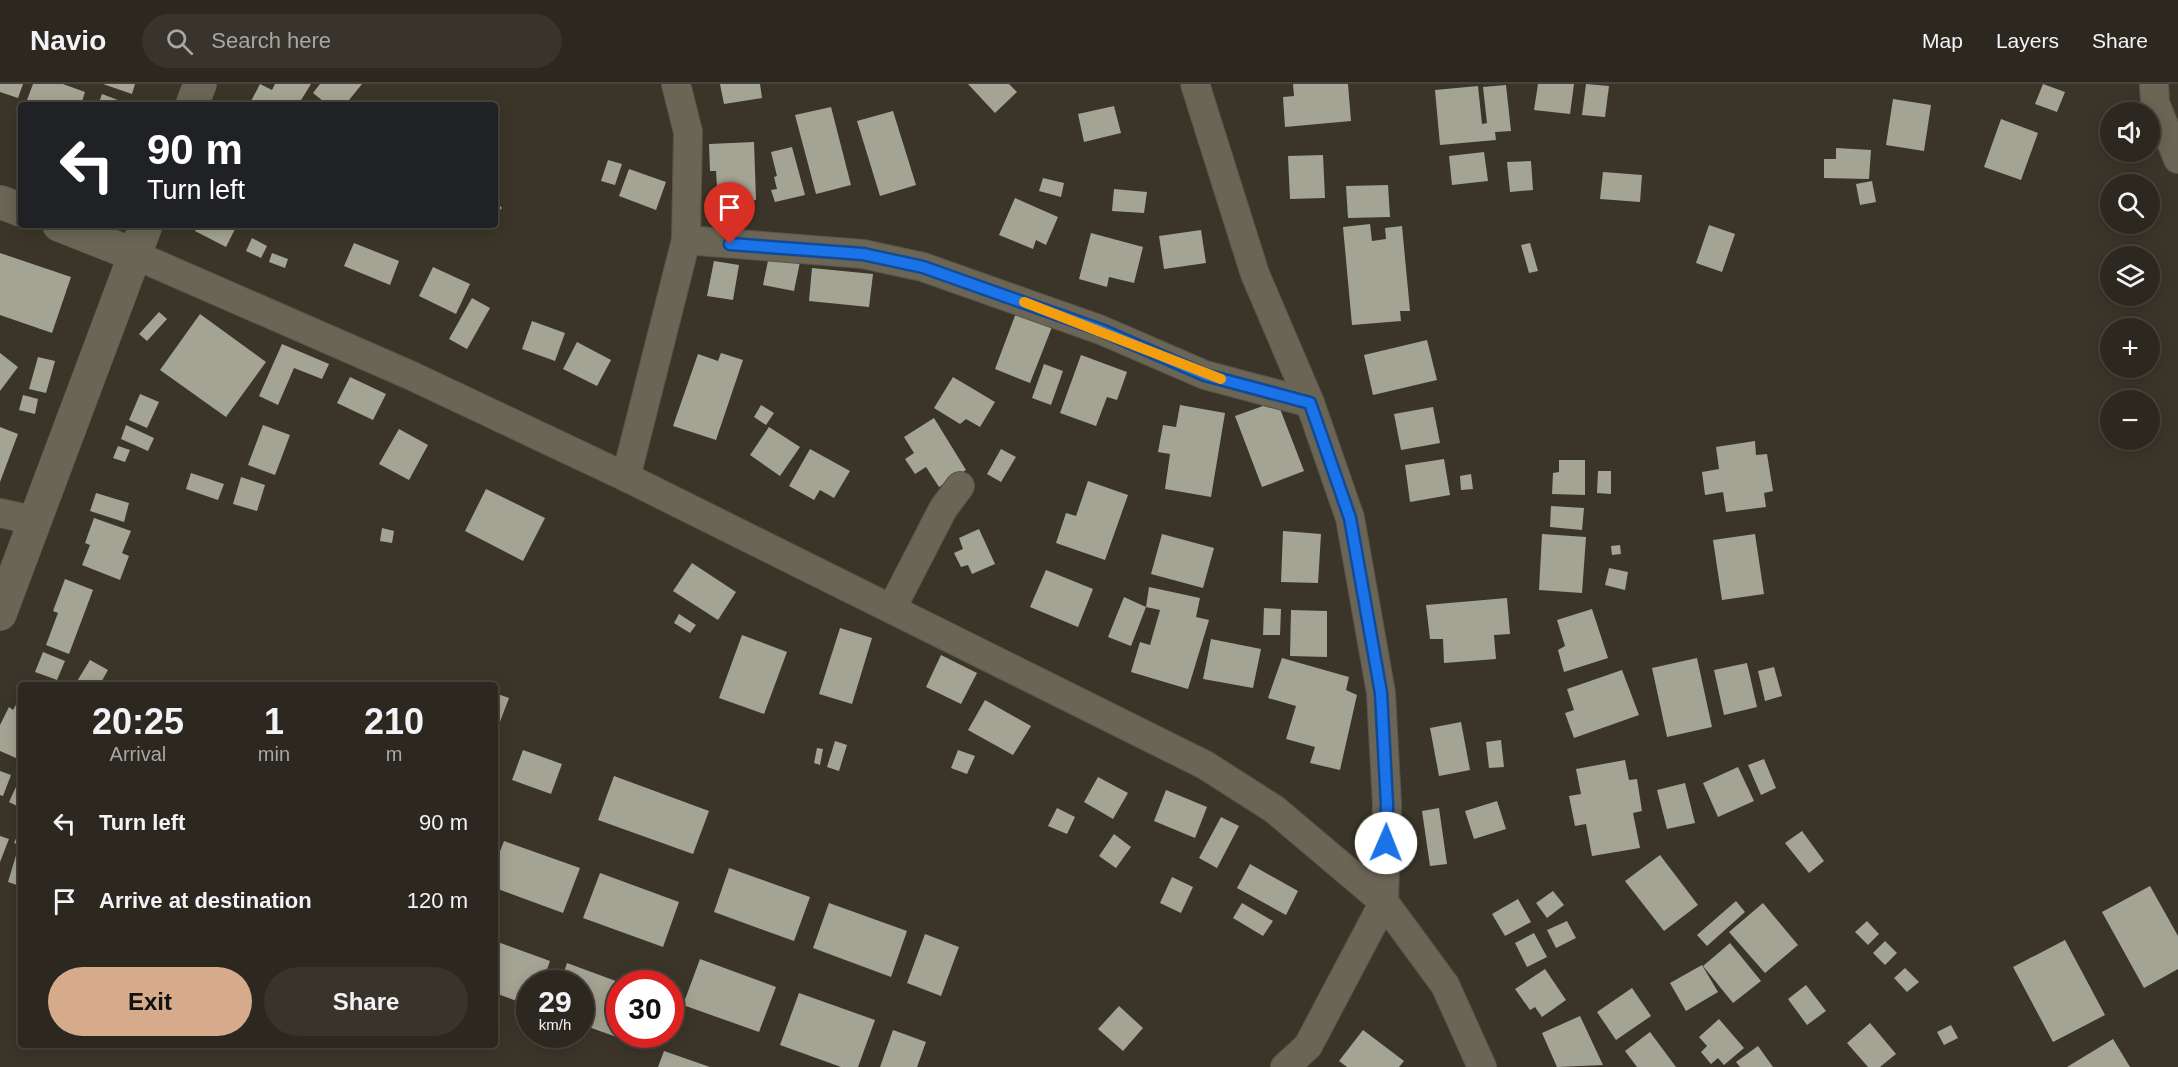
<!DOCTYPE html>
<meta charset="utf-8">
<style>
:root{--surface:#2c281f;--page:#38342c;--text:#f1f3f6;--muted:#a6a6a4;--line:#48443d;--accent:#d6ab8b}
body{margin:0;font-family:Helvetica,sans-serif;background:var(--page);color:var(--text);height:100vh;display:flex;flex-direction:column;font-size:22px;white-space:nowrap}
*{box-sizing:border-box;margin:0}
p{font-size:20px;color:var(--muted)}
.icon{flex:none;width:33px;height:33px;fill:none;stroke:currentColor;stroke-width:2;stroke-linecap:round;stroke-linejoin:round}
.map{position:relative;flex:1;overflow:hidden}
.side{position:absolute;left:18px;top:598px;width:480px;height:366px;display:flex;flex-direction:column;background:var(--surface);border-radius:6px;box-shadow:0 3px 15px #0003,0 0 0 2px var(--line)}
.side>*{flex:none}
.banner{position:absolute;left:18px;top:18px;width:480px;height:126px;border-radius:6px;box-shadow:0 3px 15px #0003,0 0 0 2px var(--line);background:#202124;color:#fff;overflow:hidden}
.buttons{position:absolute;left:2100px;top:18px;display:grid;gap:12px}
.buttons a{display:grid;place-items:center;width:60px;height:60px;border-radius:50%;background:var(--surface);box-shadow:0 3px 15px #0003,0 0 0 2px var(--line);font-size:30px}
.speed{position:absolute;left:516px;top:886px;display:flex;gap:12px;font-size:30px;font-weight:700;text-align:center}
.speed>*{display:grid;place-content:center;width:78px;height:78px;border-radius:50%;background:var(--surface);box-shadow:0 3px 15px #0003,0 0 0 2px var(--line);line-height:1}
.speed small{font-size:15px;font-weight:400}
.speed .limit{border:9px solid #d22;background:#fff;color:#111}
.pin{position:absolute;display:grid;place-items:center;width:51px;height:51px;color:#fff;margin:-62px -26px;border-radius:50% 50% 50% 0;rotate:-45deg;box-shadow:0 0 6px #0007}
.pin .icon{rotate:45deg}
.me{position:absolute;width:66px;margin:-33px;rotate:1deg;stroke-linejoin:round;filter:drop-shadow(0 0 4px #0008)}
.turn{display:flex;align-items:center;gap:21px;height:126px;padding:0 30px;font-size:27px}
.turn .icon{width:78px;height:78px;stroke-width:2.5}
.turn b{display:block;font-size:42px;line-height:51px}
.eta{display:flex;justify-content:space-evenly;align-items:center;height:102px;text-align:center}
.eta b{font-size:36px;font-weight:800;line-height:42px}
.primary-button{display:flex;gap:12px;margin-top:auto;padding:12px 30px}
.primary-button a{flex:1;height:69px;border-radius:36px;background:var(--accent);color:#111;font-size:24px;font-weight:800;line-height:69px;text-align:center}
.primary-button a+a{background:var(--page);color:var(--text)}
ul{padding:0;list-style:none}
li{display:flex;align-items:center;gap:18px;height:78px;padding:0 30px}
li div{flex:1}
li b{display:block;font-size:22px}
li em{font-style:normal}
header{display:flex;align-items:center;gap:36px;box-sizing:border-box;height:84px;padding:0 30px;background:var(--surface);border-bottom:2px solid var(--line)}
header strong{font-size:28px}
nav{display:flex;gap:33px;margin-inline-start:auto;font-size:21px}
.search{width:420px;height:54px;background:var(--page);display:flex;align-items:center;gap:15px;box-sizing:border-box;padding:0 21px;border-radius:33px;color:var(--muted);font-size:22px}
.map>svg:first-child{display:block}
</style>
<header>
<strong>Navio</strong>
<div class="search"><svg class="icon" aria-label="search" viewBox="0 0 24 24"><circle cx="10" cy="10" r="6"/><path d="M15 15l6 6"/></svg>Search here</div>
<nav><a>Map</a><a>Layers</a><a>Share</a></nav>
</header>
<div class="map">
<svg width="2178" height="983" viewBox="0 0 2178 983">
<rect width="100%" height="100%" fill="#3b3529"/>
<g fill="#a4a494">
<path d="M0,0h23l-5,14 -18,-6z"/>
<path d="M33,0h30l22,8 -4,13h-51l1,-3 -4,-2z"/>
<path d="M103,0h32l-3,10z"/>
<path d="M260,0l12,6 3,-6h36l-13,21h-45l-3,-2z"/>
<path d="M320,0h42l-17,21h-17l-15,-12z"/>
<path d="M720,0h40l2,14 -38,6z"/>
<path d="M968,0h41l8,8 -22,21z"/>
<path d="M1293,0h55l3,37 -66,6 -2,-30 11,-1z"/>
<path d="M1538,0h36l-4,30 -36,-4z"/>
<path d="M1586,0l23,2 -4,31 -23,-2z"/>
<path d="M2043,0l22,8 -8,20 -22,-8z"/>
<path d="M1506,1l5,46 -16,1 1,8 -56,5 -5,-55 43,-4 4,38 5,-1 -4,-36z"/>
<path d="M102,10l29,11h-33z"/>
<path d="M1893,15l38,6 -7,46 -38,-6z"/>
<path d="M1114,22l7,27 -37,9 -6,-28z"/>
<path d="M831,23l20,78 -35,9 -21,-79z"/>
<path d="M893,27l23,74 -36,11 -23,-75z"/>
<path d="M2001,35l37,14 -17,47 -37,-13z"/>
<path d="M754,58l2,58 -38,2 -2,-31h-6l-1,-27z"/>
<path d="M792,63l13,48 -30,7 -4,-12 6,-1 -3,-12 3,-1 -6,-24z"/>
<path d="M1836,64l35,2 -2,29 -45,-1v-19h12z"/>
<path d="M1484,68l4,29 -36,4 -3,-29z"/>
<path d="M1323,71l2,43 -35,1 -2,-43z"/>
<path d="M608,76l14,4 -7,21 -14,-4z"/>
<path d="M1531,77l2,29 -23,2 -3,-30z"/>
<path d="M629,85l37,13 -10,28 -37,-14z"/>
<path d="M1603,88l39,3 -2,27 -40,-3z"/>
<path d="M1043,94l21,5 -3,14 -22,-6z"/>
<path d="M1872,97l4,21 -16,3 -4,-21z"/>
<path d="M1388,101l2,32 -42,1 -2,-32z"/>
<path d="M1114,105l33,3 -3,21 -32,-2z"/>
<path d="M1015,114l43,19 -12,28 -10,-5 -3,9 -34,-14z"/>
<path d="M495,117l7,7 -7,6z"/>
<path d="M1370,140l2,17 14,-2 -1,-11 17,-2 8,85h-10l1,10 -49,4 -9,-98z"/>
<path d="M198,141h35l3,2 -10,20 -31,-16z"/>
<path d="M1709,141l26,9 -13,38 -26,-9z"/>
<path d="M1201,146l5,33 -42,6 -5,-33z"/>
<path d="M1091,149l52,14 -9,36 -25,-6 -2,10 -28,-8z"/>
<path d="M252,154l15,8 -6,12 -15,-7z"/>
<path d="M354,159l45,18 -9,24 -46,-19z"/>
<path d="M1530,159l8,28 -9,2 -8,-28z"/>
<path d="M770,167l31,6 -7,34 -31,-6z"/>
<path d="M0,169l71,24 -19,56 -52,-18z"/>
<path d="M272,169l16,6 -3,9 -16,-6z"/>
<path d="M714,177l25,4 -6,35 -26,-4z"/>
<path d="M433,183l37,17 -14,30 -37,-18z"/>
<path d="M812,184l61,6 -4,33 -60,-6z"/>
<path d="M472,214l18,10 -23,41 -18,-10z"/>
<path d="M159,228l8,7 -20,22 -8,-7z"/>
<path d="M1016,229l36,14 -22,56 -35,-14z"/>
<path d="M200,230l66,48 -40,55 -66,-47z"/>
<path d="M532,237l33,12 -10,28 -33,-12z"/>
<path d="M1427,256l10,40 -64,15 -9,-40z"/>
<path d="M577,258l34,18 -14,26 -34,-17z"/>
<path d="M282,260l47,20 -7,15 -28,-11 -16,37 -19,-9z"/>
<path d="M0,269l18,14 -18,24z"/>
<path d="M721,269l22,7 -27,80 -43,-14 25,-72 20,7z"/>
<path d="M1081,271l46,17 -10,28 -10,-3 -11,29 -36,-13z"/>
<path d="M38,273l17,4 -9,32 -17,-4z"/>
<path d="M1044,280l19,7 -12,34 -19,-7z"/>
<path d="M350,293l36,17 -13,26 -36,-17z"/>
<path d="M953,293l42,25 -15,25 -14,-8 -6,5 -26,-16z"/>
<path d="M140,310l19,8 -12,26 -18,-8z"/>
<path d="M23,311l15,4 -3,15 -16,-4z"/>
<path d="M1277,317l27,70 -42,16 -27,-71z"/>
<path d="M761,321l13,8 -8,12 -12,-8z"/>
<path d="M1180,321l45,8 -14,84 -46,-8 5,-35 -12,-2 5,-27 13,2z"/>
<path d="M1433,323l7,36 -39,7 -7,-36z"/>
<path d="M934,334l32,52 -27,17 -13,-20 -11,7 -10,-15 9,-6 -10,-16z"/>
<path d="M126,341l28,13 -6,13 -27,-12z"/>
<path d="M263,341l27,10 -15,40 -27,-10z"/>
<path d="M0,343l18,7 -18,48z"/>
<path d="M769,343l31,20 -20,29 -30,-21z"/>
<path d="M399,345l29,16 -19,35 -30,-16z"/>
<path d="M1755,357l1,14 11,-1 6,37 -9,2 2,14 -40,5 -3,-20 -18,3 -3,-23 17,-3 -3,-22z"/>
<path d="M118,362l12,4 -5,12 -12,-4z"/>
<path d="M810,365l40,22 -16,27 -14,-8 -6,10 -25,-14z"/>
<path d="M1001,365l15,8 -15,25 -14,-8z"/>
<path d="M1444,375l6,36 -40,7 -5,-37z"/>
<path d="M1559,376h26v35l-33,-1 1,-21 6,-1z"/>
<path d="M1598,387h13v23l-14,-1z"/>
<path d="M191,389l33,11 -6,16 -32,-11z"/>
<path d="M1471,390l2,15 -12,1 -1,-14z"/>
<path d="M241,393l24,8 -8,26 -24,-7z"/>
<path d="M1088,397l40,14 -23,65 -49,-17 10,-30 10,3z"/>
<path d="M486,405l59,29 -22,43 -58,-30z"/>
<path d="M96,409l33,10 -5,19 -34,-11z"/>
<path d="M1551,422l33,2 -2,22 -32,-3z"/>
<path d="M94,434l37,13 -9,22 7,3 -9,24 -38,-15 8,-20 -5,-2z"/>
<path d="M382,444l12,3 -2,12 -12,-2z"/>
<path d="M979,445l16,35 -23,10 -4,-9 -7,2 -7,-14 9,-4 -4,-11z"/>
<path d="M1283,447l38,3 -3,49 -37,-1z"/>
<path d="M1162,450l52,14 -11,40 -52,-14z"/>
<path d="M1542,450l44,3 -4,56 -43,-3z"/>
<path d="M1755,450l9,60 -42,6 -9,-60z"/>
<path d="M1620,461l1,9 -9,1 -1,-9z"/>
<path d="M692,479l44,29 -18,28 -45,-29z"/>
<path d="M1609,484l19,4 -3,18 -20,-5z"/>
<path d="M1046,486l47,19 -15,38 -48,-20z"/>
<path d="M65,495l28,11 -24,64 -23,-9 12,-32 -5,-2z"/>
<path d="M1149,503l51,11 -4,19 13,3 -21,69 -57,-17 9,-30 10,3 10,-35 -14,-3 -15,39 -23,-9 16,-40 22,10z"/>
<path d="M1507,514l3,36 -16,1 2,24 -52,4 -1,-24h-13l-4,-34z"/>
<path d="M1264,524l17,1 -1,26h-17z"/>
<path d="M1592,525l16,49 -44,14 -6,-22 7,-4 -8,-26z"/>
<path d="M1291,526l36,1v46l-37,-1z"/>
<path d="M679,530l17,11 -6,8 -16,-10z"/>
<path d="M840,544l32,10 -20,66 -33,-10z"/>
<path d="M742,551l45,17 -23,62 -45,-16z"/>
<path d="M1211,555l50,10 -8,39 -50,-9z"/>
<path d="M43,568l22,9 -8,19 -22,-8z"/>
<path d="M941,571l36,18 -16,31 -35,-17z"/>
<path d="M1282,574l67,19 -3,13 11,5 -17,75 -30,-7 5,-16 -29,-8 10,-33 -28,-8z"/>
<path d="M1697,574l15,69 -45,10 -15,-69z"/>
<path d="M90,576l18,10 -9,16h-25z"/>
<path d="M1747,579l10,44 -33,8 -10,-45z"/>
<path d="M1774,583l8,29 -17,5 -7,-30z"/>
<path d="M1622,586l17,45 -65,23 -9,-25 9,-3 -7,-21z"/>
<path d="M495,609l14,5 -14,37z"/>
<path d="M21,612v53l-5,9 -16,-7v-26l9,-18 4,3z"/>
<path d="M985,616l46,26 -18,29 -45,-25z"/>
<path d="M1461,638l9,48 -31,6 -9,-48z"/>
<path d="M1501,656l3,27 -15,1 -3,-26z"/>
<path d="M835,657l12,4 -8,26 -12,-4z"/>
<path d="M817,664l6,1 -3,16 -6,-2z"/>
<path d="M523,666l39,14 -11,30 -39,-14z"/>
<path d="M958,666l17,6 -8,18 -16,-6z"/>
<path d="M1764,675l12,29 -15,7 -13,-30z"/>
<path d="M1625,676l4,20 8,-1 5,32 -9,2 7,35 -48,8 -6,-32 -11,2 -6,-30 12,-2 -5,-25z"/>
<path d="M1738,683l16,34 -36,16 -15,-34z"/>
<path d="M0,687l11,4 -8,21 -3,-1z"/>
<path d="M21,692v32l-12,-6z"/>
<path d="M614,692l95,35 -16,43 -95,-34z"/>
<path d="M1098,693l30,16 -15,26 -29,-17z"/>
<path d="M1685,699l10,40 -28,6 -10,-39z"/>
<path d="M1166,706l41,17 -12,31 -41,-17z"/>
<path d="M1497,717l9,28 -32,10 -9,-28z"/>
<path d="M1057,724l18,9 -8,17 -19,-8z"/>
<path d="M1439,724l8,56 -17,2 -8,-55z"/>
<path d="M1221,733l18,9 -22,42 -18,-10z"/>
<path d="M1802,747l22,30 -15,12 -24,-30z"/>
<path d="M19,748l2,1v12l-7,-2z"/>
<path d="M1114,750l17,13 -15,21 -17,-12z"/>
<path d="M0,752l9,3 -9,23z"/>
<path d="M504,757l76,27 -17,45 -68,-25v-24z"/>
<path d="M17,768l4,1 -1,33 -12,-4z"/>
<path d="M1660,771l38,50 -34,26 -39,-50z"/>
<path d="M1250,780l48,27 -12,24 -49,-27z"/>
<path d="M729,784l81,29 -16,44 -80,-29z"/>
<path d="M600,789l79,29 -16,45 -80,-29z"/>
<path d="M1172,793l21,10 -12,26 -21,-10z"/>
<path d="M2150,802l28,50v33l-34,19 -42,-76z"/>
<path d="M1553,807l11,14 -17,13 -11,-15z"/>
<path d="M1518,815l13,23 -26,14 -13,-22z"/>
<path d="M1736,817l9,11 -38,34 -10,-11z"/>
<path d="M829,819l78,28 -16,46 -78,-29z"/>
<path d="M1242,819l31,18 -10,15 -30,-18z"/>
<path d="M1763,819l35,42 -33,28 -36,-41z"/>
<path d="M1567,837l9,17 -20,10 -9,-18z"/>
<path d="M1867,837l12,13 -11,11 -13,-13z"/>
<path d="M1534,849l13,24 -20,10 -12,-24z"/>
<path d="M925,850l34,13 -18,49 -34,-13z"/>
<path d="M2065,856l40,75 -52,27 -40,-75z"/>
<path d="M495,857l55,20 -8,23h-12v22l-35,-13z"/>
<path d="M1885,857l12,12 -12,12 -12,-12z"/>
<path d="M1730,859l31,38 -28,22 -30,-37z"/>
<path d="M700,875l76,28 -17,45 -76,-27z"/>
<path d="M567,879l57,21h-4v51h11l-3,6 -48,-17v-40h-20z"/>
<path d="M1702,881l16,27 -32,19 -16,-28z"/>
<path d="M1905,884l14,14 -12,10 -13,-14z"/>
<path d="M1545,885l21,31 -24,17 -7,-10 -5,3 -15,-21z"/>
<path d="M1806,901l20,26 -19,14 -19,-26z"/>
<path d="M1632,904l19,28 -35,24 -19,-28z"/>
<path d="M799,909l76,27 -17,47h-17l-61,-22z"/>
<path d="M1119,922l24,22 -20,23 -25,-22z"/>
<path d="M1580,932l23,49 -46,2 -15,-34z"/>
<path d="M1719,935l25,29 -20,17 -6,-7 -7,6 -10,-12 6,-6 -8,-9z"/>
<path d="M1870,939l26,31 -16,13h-12l-21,-24z"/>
<path d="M1951,941l7,13 -14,7 -7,-13z"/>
<path d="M893,946l33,12 -9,25h-37z"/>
<path d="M1363,946l41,31 -5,6h-52l-8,-6z"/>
<path d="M1650,948l26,35h-39l-12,-16z"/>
<path d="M2113,955l17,28h-63z"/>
<path d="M1758,962l15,21h-33l-4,-5z"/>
<path d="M664,967l46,16h-52z"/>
</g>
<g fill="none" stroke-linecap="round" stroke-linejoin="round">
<g stroke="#595449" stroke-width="30">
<g id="minor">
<path d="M2154,0l1,19 23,56"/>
<path d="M686,156l177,14 60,13 178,63 104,45 105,28"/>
<path d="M135,171l277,121 214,101 579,288 69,44 110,93 3,-98 -6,-111 -31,-175 -40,-115 -55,-129 -60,-190"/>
<path d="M626,393l60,-237 2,-108 -12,-48"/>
<path d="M0,429l36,8"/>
<path d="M892,524l51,-99 17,-23"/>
<path d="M1285,983l23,-21 76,-144 61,83 37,82"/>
</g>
</g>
<g stroke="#595449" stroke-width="34">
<g id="tertiary">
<path d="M192,21l8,-21"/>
<path d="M0,118l21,8"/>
<path d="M59,141l76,30"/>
<path d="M0,530l146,-389"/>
</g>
</g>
<use href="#minor" stroke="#6b6556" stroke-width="28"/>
<use href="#tertiary" stroke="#6b6556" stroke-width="33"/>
</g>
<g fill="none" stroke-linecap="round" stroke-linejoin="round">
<g stroke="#114b97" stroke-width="15">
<path id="route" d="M730,160l133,10 60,13 178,63 104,45 105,28 40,115 31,175 6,111 -1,39"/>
</g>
<use href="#route" stroke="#1a73e8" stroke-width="10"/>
<path stroke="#f59e0b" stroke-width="10" d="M1024,218l197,77"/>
</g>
</svg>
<div class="buttons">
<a><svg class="icon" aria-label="sound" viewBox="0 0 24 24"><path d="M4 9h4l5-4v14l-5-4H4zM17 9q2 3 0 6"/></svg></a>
<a><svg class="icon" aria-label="search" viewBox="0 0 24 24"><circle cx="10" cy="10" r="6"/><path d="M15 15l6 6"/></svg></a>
<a><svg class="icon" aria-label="layers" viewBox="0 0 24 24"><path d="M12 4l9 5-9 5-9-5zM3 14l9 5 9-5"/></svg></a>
<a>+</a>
<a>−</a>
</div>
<div class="speed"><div>29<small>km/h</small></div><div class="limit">30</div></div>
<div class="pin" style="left:730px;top:160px;background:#d93025"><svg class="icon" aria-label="arrive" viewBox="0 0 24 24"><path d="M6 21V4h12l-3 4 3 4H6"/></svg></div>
<svg class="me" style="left:1386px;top:759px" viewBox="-20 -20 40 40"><circle r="19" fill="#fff"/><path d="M0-13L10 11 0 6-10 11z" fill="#1a73e8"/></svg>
<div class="banner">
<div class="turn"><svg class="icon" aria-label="left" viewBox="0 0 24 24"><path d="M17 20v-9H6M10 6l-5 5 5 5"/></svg><div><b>90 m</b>Turn left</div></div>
</div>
<section class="side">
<div class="eta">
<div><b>20:25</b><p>Arrival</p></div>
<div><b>1</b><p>min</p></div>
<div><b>210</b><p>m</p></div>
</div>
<ul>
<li><svg class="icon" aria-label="left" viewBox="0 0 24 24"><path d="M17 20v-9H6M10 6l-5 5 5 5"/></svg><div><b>Turn left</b></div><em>90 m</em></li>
<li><svg class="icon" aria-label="arrive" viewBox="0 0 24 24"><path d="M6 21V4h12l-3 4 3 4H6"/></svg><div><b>Arrive at destination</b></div><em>120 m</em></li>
</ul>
<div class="primary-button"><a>Exit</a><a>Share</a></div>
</section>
</div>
